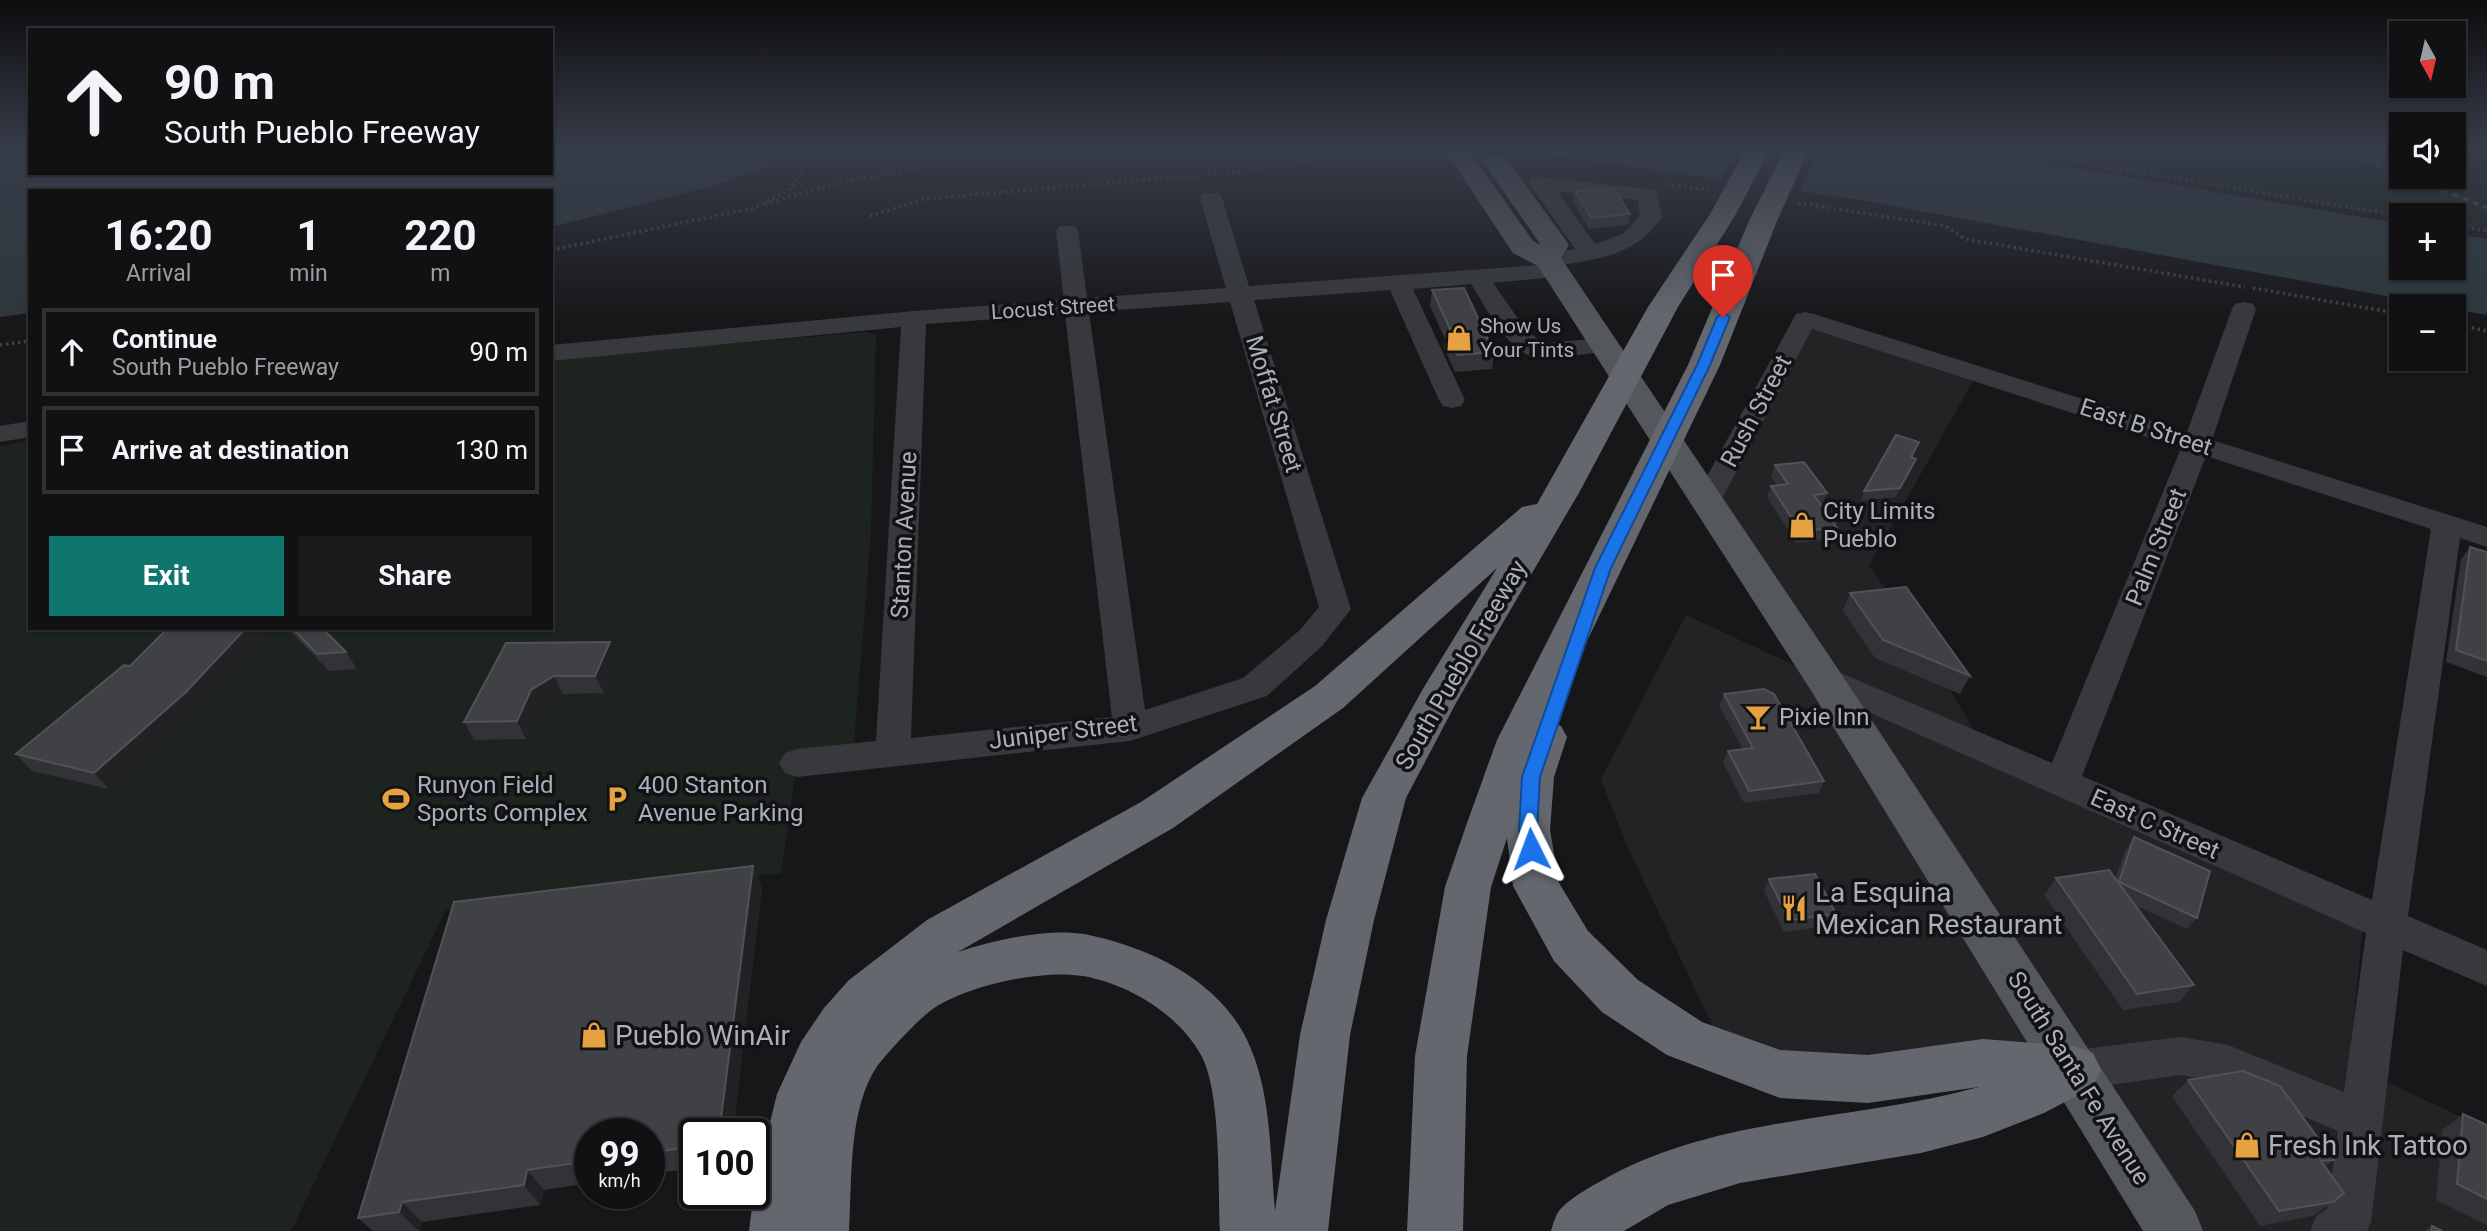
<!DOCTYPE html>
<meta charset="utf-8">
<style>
:root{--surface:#111113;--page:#1a1a1c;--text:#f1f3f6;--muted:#9c9da0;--line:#303133;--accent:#0f766e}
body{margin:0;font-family:Roboto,sans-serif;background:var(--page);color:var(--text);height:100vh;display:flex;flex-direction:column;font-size:26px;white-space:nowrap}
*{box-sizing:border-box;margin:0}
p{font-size:23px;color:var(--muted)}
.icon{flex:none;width:38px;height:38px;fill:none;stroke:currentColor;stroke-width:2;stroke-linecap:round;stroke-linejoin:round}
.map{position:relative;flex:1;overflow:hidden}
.side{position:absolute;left:28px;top:189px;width:525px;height:441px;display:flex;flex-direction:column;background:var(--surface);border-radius:0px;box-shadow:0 2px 5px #0004,0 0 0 2px var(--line)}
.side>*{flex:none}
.guide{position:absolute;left:28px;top:28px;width:525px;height:147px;border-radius:0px;box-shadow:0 2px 5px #0004,0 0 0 2px var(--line);background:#111113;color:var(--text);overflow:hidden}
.needle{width:46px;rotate:172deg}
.tools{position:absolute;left:2389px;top:21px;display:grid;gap:14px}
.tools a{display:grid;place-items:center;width:77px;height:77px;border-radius:0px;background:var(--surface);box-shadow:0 2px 5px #0004,0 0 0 2px var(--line);font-size:35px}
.speed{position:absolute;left:574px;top:1118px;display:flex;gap:14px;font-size:35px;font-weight:700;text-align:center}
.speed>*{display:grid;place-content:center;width:91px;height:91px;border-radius:50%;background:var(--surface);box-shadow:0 2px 5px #0004,0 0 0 2px var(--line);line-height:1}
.speed small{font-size:18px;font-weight:400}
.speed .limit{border:4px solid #111;border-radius:10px;background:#fff;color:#111}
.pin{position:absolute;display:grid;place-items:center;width:60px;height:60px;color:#fff;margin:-72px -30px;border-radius:50% 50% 50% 0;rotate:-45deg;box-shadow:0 0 7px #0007}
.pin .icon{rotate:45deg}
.me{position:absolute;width:77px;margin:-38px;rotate:357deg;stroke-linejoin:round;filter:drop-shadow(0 0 5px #0008)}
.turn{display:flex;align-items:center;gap:24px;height:147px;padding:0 21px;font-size:32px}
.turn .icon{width:91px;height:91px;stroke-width:2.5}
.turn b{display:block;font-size:49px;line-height:60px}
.eta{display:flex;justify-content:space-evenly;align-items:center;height:119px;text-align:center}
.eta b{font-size:42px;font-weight:700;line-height:49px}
.primary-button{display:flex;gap:14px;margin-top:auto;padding:14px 21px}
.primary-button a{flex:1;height:80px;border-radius:0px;background:var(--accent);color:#fff;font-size:28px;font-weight:700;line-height:80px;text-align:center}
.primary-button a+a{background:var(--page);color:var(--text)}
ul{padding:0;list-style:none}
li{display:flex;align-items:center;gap:21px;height:88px;margin:0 14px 10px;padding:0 7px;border:4px solid var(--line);border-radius:0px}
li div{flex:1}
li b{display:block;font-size:26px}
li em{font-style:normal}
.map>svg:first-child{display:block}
</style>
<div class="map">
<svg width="2487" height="1231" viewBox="0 0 2487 1231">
<rect width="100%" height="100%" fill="#171719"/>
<path fill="#232326" d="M1805,319l172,55 -108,192 40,55 77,129 378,165 -15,149 138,65v102h-311l-101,-161 -349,-16 -100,-210 -25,-65 85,-164 136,63 -115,-176z"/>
<g fill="#1d231e">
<path d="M1997,149h404v28h53v-28l33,1v81l-33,-6v-10l-53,2z"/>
<path d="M866,332l10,3 -5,198 -18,223 -56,7 -16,110 -313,39 -22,-2 -155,321h-291v-785l30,-6v188h521v-269z"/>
</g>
<g fill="#2e373c">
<path d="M0,149h30v24h521v-24h210l9,16 -57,21 -162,41v-36h-521v122l-30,4z"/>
<path d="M1515,149h449l437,75v44h53v-35l33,6v76l-33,-6v-3h-14l-574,-105z"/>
</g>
<path fill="#171719" d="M1738,149h80l-20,46 -79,-12z"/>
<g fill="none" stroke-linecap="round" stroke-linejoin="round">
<g stroke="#3e4044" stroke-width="3.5" stroke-dasharray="2.5 3.5" stroke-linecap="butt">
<path d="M1180,149l50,8 75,2"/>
<path d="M1996,149l405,67"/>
<path d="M1666,184l43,6"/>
<path d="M1798,203l148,23 19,13 280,48"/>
<path d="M765,204l75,-22 96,-17 32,-16"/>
<path d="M870,216l54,-17 323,-28 132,-22"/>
<path d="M2454,225l33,6"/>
<path d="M551,250l203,-42 36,-19 12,-17 -9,-23"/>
<path d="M2253,288l148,26"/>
<path d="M2454,324l33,7"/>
<path d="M0,345l30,-4"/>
</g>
<g fill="#38393d" fill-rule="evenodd">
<path d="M1540,177l108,12 8,1 6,27c-25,37 -60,42 -102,48l8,6 -4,5 -71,7 33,47 17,13 62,-5 9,3 4,5 -4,5 -76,8c-32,-9 -50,-49 -67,-75l-58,5 52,111 -4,6 -9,2 -9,-2 -4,-6 -49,-110 -136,10 97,309 -29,37 -55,50 -137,45 -333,36 -12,-4 -6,-10 6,-10 12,-4 79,-8 25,-414 -350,34v-16l363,-34 150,-11 -8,-69 3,-5h16l3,5 9,67 139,-10 -26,-90 3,-5h16l3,5 27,88 292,-21 -5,-5 4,-5 35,-6 -46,-66 3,-5zM1557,191l81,9 2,16 -17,18 -28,10zM1230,302l89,305 -19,23 -57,48 -98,32 -56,-398zM1065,314l47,403 -201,21 15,-414z"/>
<path d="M2244,302l9,2 3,5 -44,131 275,87v20l-27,-9 -52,378 79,34v36l-84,-36 -32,272 -4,9h-57l7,-16 10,-6 11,-78 -112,-47 -45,-9 -106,15 -15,-6 -6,-14 6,-14 15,-6 106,-13 47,8 116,47 22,-159 -554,-246 -5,-8 5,-8 12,-4 12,4 216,92 129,-315 -369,-119 -95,179 -10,3 -10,-3 -4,-6 103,-188 9,-2 9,2 373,118 45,-123 3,-5zM2206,456l225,73 -59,371 -290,-124z"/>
<path d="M30,421v16l-30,5v-16z"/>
</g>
<path fill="#54575c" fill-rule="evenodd" d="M1444,149h24l65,92 8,4 -58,-83 4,-5 9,-3 9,3 60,82 4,6 -8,13 277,411 357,542 8,20h-60l-333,-542 -272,-423 -25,-13z"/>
<g fill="#64686e" fill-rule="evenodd">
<path d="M1746,149h24l-34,65 -58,93 -98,184 -124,212 -50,95 -32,122 -24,115 -22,196h-108c-2,-43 1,-138 -18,-174 -22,-42 -73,-73 -119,-81 -42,-7 -119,10 -153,35 -15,12 -40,39 -52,54 -30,42 -26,116 -29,166h-100l6,-48 22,-89 24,-52 23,-34 25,-28 78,-60 214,-118 174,-116 207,-179 15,-3 111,-197 62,-93zM1497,568l-73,119 -62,111 -36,122 -26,115 -25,176c-5,-54 -3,-111 -24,-162 -26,-66 -100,-102 -167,-115 -36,-6 -92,6 -126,18l215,-124 170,-120z"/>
<path d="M1785,149h24l-32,72 -57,144 -172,357 13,4 6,11 -13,40 -4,53 9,53 29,48 50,49 64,42 78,28 88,5 115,-16 92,7 18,7 8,17 -8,17 -49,26 -61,24 -62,16 -181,30 -72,22 -44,26h-73c2,-6 4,-15 8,-20 10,-13 38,-28 53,-36 114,-60 245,-54 367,-88l-111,16 -88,-5 -113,-43 -65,-43 -48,-51 -41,-75 -6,-48 -16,49 -24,169 -4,175h-56l8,-175 30,-169 22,-64 30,-83 191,-375 61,-144z"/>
</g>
<g stroke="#4b4e52" stroke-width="3.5" stroke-dasharray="6 5" stroke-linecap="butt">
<path d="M2334,149l67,24"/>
<path d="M2412,177l75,31"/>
</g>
</g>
<g fill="#333337">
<path d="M1575,191l55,23 -2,11 -39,4 -16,-27z"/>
<path d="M1432,290l62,62 -2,17 -37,3 -11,-24 1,-9 -15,-33z"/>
<path d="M1919,442l-7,16 4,1 -20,38 -35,4 3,-10z"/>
<path d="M1775,465l52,28 -5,12 15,23 -4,11 -37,4 -29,-46 4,-11 6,-1 -6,-8z"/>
<path d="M2470,547l17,5v125l-41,-15 15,-103z"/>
<path d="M1850,593l120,83 -10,18 -85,-36 -32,-47z"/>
<path d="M168,628h105l-74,81 -90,80 -77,-18 -16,-17 114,-88z"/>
<path d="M287,628h35l24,24 11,17 -28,2z"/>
<path d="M506,643l112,17 -14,33 -41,1 -22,14 -15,31 -52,1 -10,-18z"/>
<path d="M1724,694l100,87 -5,12 -75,10 -21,-40 5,-12 15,-2 -24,-43z"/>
<path d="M2134,837l63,81 -10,11 -52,-24 59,80 -15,17 -56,8 -79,-115 12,-17 59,1 11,-30z"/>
<path d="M753,866l9,23 -67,245v34l-46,6v-40h-59v49l-46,7 -4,15 -118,17 -3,9h-46l-15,-13z"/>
<path d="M1769,879l67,35 -6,12 -46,6 -20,-41z"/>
<path d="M2188,1080l146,80 -9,7 19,26 -31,23 -53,10 -88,-130z"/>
<path d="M2463,1114l24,11v100l-51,-25 6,-70z"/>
<path d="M2432,1226l10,5h-18z"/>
</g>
<g fill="#222225">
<path d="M1916,459l-4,9 -16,29 4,-9z"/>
<path d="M246,628h27l-74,81 -90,80 -15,-16z"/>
<path d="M610,642l8,18 -14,33 -9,-17z"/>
<path d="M554,676l9,18 -22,14 -15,31 -9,-18 14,-31z"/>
<path d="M0,792l3,3 -3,20z"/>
<path d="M753,866l9,23 -29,245h-14z"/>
<path d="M527,1170l17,20 -4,15 -16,-20z"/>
<path d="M402,1202l20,20 -3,9 -20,-19z"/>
</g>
<g fill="#404145" stroke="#505257" stroke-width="2">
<path d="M1614,189l16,25 -39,4 -16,-27z"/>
<path d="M1464,288l30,64 -37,3 -11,-23 5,-1 -19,-41z"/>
<path d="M1896,435l23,7 -8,15 5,2 -16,29 -36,3z"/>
<path d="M1804,462l23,31 -13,2 23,33 -37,3 -29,-45 17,-2 -13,-19z"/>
<path d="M2470,547l17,5v109l-31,-11z"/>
<path d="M1906,587l64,89 -87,-36 -33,-47z"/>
<path d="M168,628h78l-60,64 -92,81 -78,-19 108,-89 6,1z"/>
<path d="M292,628h30l24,24 -29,2z"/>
<path d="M610,642l-15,34h-41l-23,14 -14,31 -53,1 42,-79z"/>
<path d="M1764,689l10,5 50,87 -75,10 -21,-40 25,-3 -29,-54z"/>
<path d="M2134,837l76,34 -13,47 -78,-36z"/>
<path d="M753,866l-34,268h-24v12l-46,7v-19h-59v27l-63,9 -3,15 -122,17 -3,10 -41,6 96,-316z"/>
<path d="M2109,870l85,115 -57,9 -81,-116z"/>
<path d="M1815,874l21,40 -47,6 -20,-41z"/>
<path d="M2243,1071l37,15 54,74 -13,1 23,32 -11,9 -54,9 -91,-131z"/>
<path d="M2463,1114l24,11v74l-30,-15z"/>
<path d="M2432,1226l10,5h-11z"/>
</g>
<linearGradient id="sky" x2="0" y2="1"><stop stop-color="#0d0d0e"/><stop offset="0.46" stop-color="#363c49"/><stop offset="1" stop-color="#363c49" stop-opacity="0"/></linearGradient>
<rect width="2487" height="321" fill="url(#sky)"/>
<path fill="#1a73e8" stroke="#114b97" stroke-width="2" d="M1723,313l7,4 -20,48 -99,203 -71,209 -3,53 3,19 -2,5 -7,2 -7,-2 -5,-24 3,-53 73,-209 102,-203 20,-48z"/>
<defs>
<g id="shop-bare" transform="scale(2.1)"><path d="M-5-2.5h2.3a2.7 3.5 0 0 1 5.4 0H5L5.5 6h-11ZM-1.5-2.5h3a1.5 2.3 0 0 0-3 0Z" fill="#e6a141" stroke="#121214" stroke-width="2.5" paint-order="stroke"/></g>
<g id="bar-bare" transform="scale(2.1)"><path d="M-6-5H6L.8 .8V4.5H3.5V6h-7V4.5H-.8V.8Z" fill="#e6a141" stroke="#121214" stroke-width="2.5" paint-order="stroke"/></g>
<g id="stadium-bare" transform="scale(2.1)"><path d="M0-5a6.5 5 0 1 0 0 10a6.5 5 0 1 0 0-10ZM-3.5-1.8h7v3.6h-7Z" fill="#e6a141" stroke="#121214" stroke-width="2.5" paint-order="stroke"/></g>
<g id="parking-bare" transform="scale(2.1)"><path d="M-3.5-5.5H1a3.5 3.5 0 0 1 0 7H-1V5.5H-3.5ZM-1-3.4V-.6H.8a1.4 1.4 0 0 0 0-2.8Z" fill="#e6a141" stroke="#121214" stroke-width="2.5" paint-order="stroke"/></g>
<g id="restaurant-bare" transform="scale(2.1)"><path d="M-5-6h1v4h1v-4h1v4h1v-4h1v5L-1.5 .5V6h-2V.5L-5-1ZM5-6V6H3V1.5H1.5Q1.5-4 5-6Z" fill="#e6a141" stroke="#121214" stroke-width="2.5" paint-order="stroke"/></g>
</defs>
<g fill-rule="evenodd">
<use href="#shop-bare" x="1459" y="338"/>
<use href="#shop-bare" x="1802" y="525"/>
<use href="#bar-bare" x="1758" y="717"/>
<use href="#stadium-bare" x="396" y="799"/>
<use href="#parking-bare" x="617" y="799"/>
<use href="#restaurant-bare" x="1794" y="908"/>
<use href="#shop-bare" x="594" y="1035"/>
<use href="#shop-bare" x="2247" y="1145"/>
</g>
<g text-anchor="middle" stroke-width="7" stroke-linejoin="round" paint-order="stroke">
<g font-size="21" fill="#aaafb8" stroke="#121214">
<text transform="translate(1053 308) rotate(-4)" y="7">Locust Street</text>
</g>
<g font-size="21" fill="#aaafb8" stroke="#121214" text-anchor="start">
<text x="1480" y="333">Show Us<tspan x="1480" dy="24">Your Tints</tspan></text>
</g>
<g font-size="24" fill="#aaafb8" stroke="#121214">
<text transform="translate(1274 404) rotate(73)" y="8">Moffat Street</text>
<text transform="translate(1756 411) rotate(-62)" y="8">Rush Street</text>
<text transform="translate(2146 427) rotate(18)" y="8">East B Street</text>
<text transform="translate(904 535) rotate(-87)" y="8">Stanton Avenue</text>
<text transform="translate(2156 547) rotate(-68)" y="8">Palm Street</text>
<text transform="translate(1461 665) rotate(-60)" y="8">South Pueblo Freeway</text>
<text transform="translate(1063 732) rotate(-7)" y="8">Juniper Street</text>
<text transform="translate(2155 824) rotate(24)" y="8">East C Street</text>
<text transform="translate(2079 1078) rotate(58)" y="8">South Santa Fe Avenue</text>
</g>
<g font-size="24" fill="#aaafb8" stroke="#121214" text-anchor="start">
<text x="1823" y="519">City Limits<tspan x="1823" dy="28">Pueblo</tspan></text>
<text x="1779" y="725">Pixie Inn</text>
<text x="417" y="793">Runyon Field<tspan x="417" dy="28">Sports Complex</tspan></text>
<text x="638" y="793">400 Stanton<tspan x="638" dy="28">Avenue Parking</tspan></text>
</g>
<g font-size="28" fill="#aaafb8" stroke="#121214" text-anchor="start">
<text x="1815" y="902">La Esquina<tspan x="1815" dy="32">Mexican Restaurant</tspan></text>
<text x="615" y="1045">Pueblo WinAir</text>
<text x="2268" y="1155">Fresh Ink Tattoo</text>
</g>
</g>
</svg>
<div class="tools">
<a><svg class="needle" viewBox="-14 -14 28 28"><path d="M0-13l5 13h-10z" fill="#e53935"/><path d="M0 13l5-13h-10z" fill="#9c9da0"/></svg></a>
<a><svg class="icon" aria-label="sound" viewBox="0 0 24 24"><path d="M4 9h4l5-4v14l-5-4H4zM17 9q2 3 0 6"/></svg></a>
<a>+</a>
<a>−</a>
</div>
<div class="speed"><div>99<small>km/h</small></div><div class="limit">100</div></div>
<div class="pin" style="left:1723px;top:317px;background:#d93025"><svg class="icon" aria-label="arrive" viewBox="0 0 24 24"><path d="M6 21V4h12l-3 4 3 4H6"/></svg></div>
<svg class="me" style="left:1531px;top:849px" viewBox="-20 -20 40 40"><path d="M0-17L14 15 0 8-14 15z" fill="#1a73e8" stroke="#fff" stroke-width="4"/></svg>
<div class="guide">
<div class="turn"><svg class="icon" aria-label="ahead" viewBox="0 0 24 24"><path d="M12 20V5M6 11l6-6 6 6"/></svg><div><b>90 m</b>South Pueblo Freeway</div></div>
</div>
<section class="side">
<div class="eta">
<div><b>16:20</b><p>Arrival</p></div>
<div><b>1</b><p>min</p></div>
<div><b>220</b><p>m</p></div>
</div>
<ul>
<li><svg class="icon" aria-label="ahead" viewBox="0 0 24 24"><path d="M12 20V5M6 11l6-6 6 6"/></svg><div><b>Continue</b><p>South Pueblo Freeway</p></div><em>90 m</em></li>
<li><svg class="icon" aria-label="arrive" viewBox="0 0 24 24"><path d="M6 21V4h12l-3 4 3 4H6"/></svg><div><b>Arrive at destination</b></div><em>130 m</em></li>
</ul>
<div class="primary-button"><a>Exit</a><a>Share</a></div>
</section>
</div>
